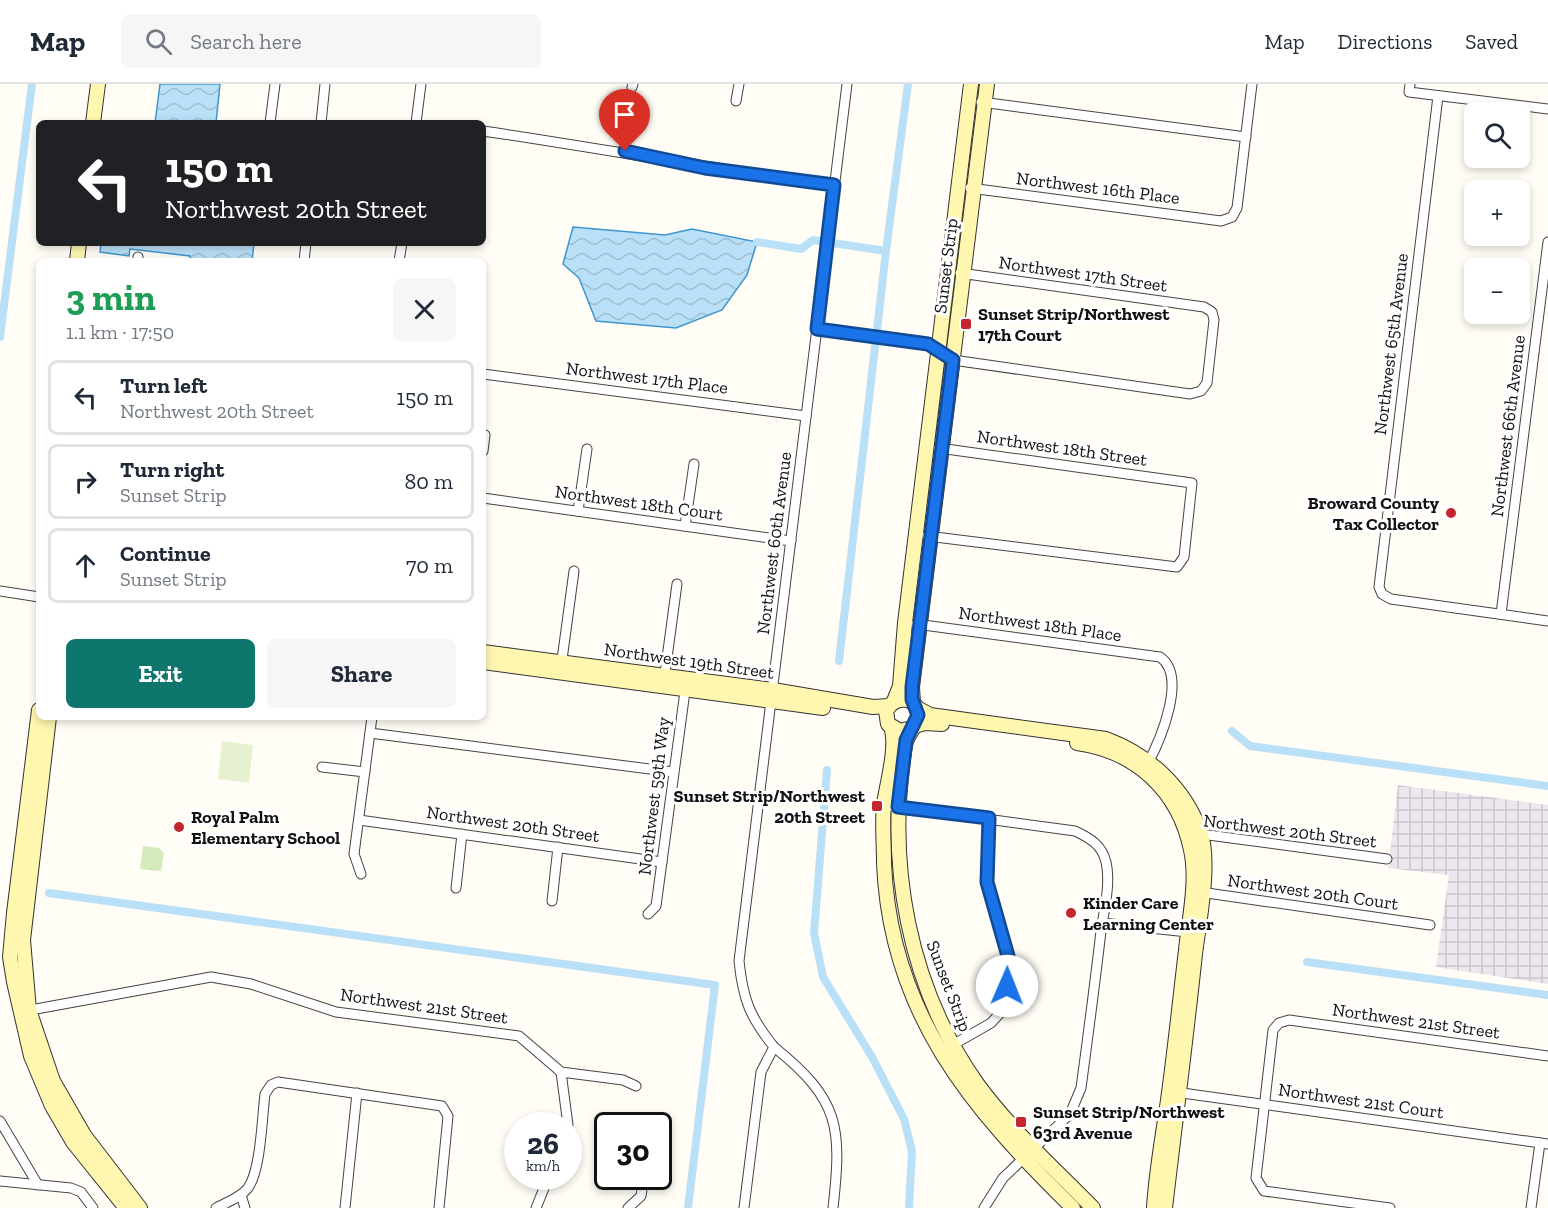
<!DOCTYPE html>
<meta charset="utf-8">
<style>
:root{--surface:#fff;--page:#f6f6f7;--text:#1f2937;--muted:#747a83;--line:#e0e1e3;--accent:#0f766e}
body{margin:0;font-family:"Zilla Slab",serif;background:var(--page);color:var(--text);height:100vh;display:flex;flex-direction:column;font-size:22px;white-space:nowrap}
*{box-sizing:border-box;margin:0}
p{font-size:20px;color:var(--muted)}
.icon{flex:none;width:33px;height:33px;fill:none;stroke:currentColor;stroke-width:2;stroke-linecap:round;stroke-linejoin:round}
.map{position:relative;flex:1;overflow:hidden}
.side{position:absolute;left:36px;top:174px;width:450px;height:462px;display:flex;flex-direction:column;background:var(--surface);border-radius:9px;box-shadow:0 3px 9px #0003}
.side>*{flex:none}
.top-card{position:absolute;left:36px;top:36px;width:450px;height:126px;border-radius:9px;box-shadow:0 3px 9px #0003;background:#202124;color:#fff;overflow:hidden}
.tools{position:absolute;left:1464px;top:18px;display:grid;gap:12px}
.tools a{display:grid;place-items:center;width:66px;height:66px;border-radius:9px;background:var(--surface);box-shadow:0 3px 9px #0003;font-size:30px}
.speed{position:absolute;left:504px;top:1028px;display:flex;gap:12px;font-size:30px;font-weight:700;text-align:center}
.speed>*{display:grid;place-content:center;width:78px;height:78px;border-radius:50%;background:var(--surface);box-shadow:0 3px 9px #0003;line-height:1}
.speed small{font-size:15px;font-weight:400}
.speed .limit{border:3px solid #111;border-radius:9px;background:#fff;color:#111}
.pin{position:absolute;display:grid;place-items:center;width:51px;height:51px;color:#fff;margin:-62px -26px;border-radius:50% 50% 50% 0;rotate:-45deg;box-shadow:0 0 6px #0007}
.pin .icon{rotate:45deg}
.me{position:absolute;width:66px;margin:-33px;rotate:1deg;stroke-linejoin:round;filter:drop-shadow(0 0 4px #0008)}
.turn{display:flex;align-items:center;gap:21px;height:126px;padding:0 30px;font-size:27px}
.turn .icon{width:78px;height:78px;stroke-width:2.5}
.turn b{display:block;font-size:42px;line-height:51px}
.round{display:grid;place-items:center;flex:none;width:63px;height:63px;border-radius:9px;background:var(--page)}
.overview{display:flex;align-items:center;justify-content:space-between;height:102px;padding:0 30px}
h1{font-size:36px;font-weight:700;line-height:45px;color:#1e9e55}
.button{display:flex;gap:12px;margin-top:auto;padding:12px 30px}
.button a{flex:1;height:69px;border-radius:9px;background:var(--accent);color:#fff;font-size:24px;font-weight:700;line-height:69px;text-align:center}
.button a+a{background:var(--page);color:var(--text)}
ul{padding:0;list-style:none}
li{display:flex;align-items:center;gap:18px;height:75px;margin:0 12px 9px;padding:0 18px;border:3px solid var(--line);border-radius:9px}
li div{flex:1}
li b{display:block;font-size:22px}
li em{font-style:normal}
header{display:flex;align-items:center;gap:36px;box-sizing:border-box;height:84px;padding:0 30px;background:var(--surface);border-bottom:2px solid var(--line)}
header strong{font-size:28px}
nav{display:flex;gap:33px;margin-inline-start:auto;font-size:21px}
.search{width:420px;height:54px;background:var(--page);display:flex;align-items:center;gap:15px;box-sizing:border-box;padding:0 21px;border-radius:9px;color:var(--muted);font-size:22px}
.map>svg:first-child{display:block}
</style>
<header>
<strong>Map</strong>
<div class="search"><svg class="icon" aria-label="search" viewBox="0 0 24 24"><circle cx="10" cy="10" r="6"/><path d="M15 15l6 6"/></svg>Search here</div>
<nav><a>Map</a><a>Directions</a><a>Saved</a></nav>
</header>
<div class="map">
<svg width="1548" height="1124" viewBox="0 0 1548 1124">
<defs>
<pattern id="industrial-grid" width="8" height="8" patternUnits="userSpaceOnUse" patternTransform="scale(1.5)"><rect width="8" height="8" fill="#eee6ef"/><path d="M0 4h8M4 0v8" fill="none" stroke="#cbc4cc"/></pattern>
<pattern id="grass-tufts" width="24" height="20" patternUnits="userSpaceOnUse" patternTransform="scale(1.5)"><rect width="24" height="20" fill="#d5ebbd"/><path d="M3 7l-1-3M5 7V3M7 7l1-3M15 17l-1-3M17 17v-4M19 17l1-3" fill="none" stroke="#b6c8a1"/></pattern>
<pattern id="water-waves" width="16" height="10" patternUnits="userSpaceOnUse" patternTransform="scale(1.5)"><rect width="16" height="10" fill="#b9e0f7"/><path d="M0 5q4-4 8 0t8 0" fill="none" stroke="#9ebfd3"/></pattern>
</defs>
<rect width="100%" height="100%" fill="#fffdf5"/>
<path fill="url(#industrial-grid)" d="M1398,701l150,20v179l-112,-17 13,-92 -61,-7z"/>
<path fill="url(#grass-tufts)" d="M143,762l16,2 5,5 -3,18 -21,-2z"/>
<path fill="#e6f2cf" d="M222,657l31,4 -4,38 -31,-4z"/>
<g fill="url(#water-waves)" stroke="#3f96cf" stroke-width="1.5">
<path d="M160,0h60l-4,39h-61z"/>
<path d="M573,143l92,8 27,-6 65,13 -10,33 -25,35 -46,18 -80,-7 -17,-43 -16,-14z"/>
<path d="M101,159h153l-2,18h-62v-5l-60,-7 -1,7 -29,-4z"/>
</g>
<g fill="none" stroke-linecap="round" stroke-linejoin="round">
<g stroke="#b9e0f7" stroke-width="8">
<path d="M757,158l44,7 12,-9 73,11"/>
<path d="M0,253l32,-253"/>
<path d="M839,577l47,-410 22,-167"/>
<path d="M1232,647l18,15 298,40"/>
<path d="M827,686l-13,163 9,44 49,80 32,62 8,32 -3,57"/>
<path d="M49,809l666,92 -27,223"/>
<path d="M1307,878l241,33"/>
</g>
<g stroke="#444" stroke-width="11">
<g id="street">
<path d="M1410,0l-1,8 139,17"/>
<path d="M632,3l1,-3"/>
<path d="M1438,12l-59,491 3,7 9,5 157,22"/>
<path d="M736,17l3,-17"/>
<path d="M981,18l265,35"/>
<path d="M270,39l5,-39"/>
<path d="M321,39l4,-39"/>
<path d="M416,39l5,-39"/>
<path d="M483,47c117,17 233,39 351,54"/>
<path d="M970,104l251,33 11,-4 5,-9 15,-124"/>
<path d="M138,177v-4"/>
<path d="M304,177l2,-18"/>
<path d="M399,177l3,-18"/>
<path d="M817,245l112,15 24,16 7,1 230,33 11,-3 6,-8 7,-63 -2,-8 -8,-5 -244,-34"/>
<path d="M483,290l323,42"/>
<path d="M483,367l2,-16"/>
<path d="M483,414l308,43"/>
<path d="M578,427l9,-62"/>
<path d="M685,442l9,-62"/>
<path d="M927,452l250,31 7,-10 8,-74 -253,-35"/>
<path d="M0,507l39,6"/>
<path d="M1501,530l47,-372"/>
<path d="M916,540l244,33c28,19 0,84 -13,108"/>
<path d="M561,583l13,-96"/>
<path d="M664,596l13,-96"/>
<path d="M370,649l303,39"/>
<path d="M322,683l43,5"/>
<path d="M884,721l191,26c15,7 27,14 31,31 5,21 -2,48 -5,69 -6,52 -13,105 -20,157l-11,26 -67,64 -19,30"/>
<path d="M359,736l303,42"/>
<path d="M1188,753l13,-3 186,25"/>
<path d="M361,790l-7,-20 18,-137"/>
<path d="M456,804l6,-54"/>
<path d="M1200,808l230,33"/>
<path d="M552,817l6,-54"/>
<path d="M648,830l8,-8 30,-222"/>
<path d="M1102,839l86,9"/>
<path d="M25,927l186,-34 40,7 85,28 183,24 42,36 62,8 13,6"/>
<path d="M774,963c66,53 68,80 59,161"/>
<path d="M949,963l42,-24 12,-13 2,-8 3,-46 -21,-74 2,-64"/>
<path d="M561,988l7,53"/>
<path d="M1175,1008l373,52"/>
<path d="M0,1037l38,64"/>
<path d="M0,1097l71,7 10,4 12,16"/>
<path d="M241,1111l4,13"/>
<path d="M216,1124c11,-6 24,-10 32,-20 13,-18 14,-71 17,-94l6,-9 7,-3 164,24 6,10 -9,92"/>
<path d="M345,1124l12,-115"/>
<path d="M536,1124l13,-32"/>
<path d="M628,1124l13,-12 3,-20"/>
<path d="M744,1124l17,-136 13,-25c-24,-30 -31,-47 -35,-86l108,-877"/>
<path d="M1390,1124l-126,-17 -8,-13 17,-148 6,-7 10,-3 259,36"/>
<path d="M1531,1124l9,-65"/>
</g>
</g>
<g stroke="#333" stroke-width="16">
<g id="secondary">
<path d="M93,39l5,-39"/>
<path d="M77,177l2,-18"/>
<path d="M483,568l290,38 100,17 16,-1"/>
<path d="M483,578l340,46"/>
<path d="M894,617l6,-15 5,-63 66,-539"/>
<path d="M913,619l-1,-16 75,-603"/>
<path d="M917,624l13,7 176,24c43,16 78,48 94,92 11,30 -1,91 -5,123 -9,85 -20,169 -30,254"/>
<path d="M39,626l-25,203 -4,44 4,25 17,74 21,50 21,36 53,66"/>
<path d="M49,633l-26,223 6,70 24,71 31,54 56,73"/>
<path d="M914,642l11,-3 17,1"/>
<path d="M891,643c7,19 -4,56 -7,77 -2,19 0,39 0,59 6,150 87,245 189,345"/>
<path d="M912,644l-12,3 -12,-7 -2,-13c8,-17 35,-15 32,7 -2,10 -12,17 -13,28 -19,117 3,241 73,339 33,45 76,83 115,123"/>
<path d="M1077,659c59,8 102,48 114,107 7,31 -2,69 -5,100 -6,50 -11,100 -18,150 -5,35 -12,72 -14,108"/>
</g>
</g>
<use href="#street" stroke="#fff" stroke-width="9"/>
<use href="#secondary" stroke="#fff6b0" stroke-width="14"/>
</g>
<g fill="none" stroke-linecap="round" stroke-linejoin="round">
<g stroke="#114b97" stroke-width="15">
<path id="route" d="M625,67l80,17 129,17 -17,144 111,15 25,16 -41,327v12l6,16 -12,25 -8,67 91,11 -2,64 21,74 -1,30"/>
</g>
<use href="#route" stroke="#1a73e8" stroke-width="10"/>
</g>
<g fill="#c4262e" stroke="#fff" stroke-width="2">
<rect x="960" y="234" width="12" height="12" rx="3"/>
<circle cx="1451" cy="429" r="6"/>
<rect x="871" y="716" width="12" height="12" rx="3"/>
<circle cx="179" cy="743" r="6"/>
<circle cx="1071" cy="829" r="6"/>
<rect x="1015" y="1032" width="12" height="12" rx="3"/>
</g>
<g text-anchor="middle" stroke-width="6" stroke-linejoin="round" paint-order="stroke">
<g font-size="18" fill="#111" stroke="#fff">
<text transform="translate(1098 104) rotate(7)" y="6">Northwest 16th Place</text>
<text transform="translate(946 182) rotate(-83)" y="6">Sunset Strip</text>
<text transform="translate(1083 190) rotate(8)" y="6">Northwest 17th Street</text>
<text transform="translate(1391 260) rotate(-83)" y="6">Northwest 65th Avenue</text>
<text transform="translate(647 294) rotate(7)" y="6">Northwest 17th Place</text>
<text transform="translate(1508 342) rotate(-83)" y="6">Northwest 66th Avenue</text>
<text transform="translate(1062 364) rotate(8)" y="6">Northwest 18th Street</text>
<text transform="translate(639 419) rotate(8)" y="6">Northwest 18th Court</text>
<text transform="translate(774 459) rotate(-83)" y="6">Northwest 60th Avenue</text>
<text transform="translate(1040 540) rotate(8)" y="6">Northwest 18th Place</text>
<text transform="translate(689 577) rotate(8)" y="6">Northwest 19th Street</text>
<text transform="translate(654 712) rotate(-83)" y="6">Northwest 59th Way</text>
<text transform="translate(513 740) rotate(8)" y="6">Northwest 20th Street</text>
<text transform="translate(1290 747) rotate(7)" y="6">Northwest 20th Street</text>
<text transform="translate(1313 808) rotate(8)" y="6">Northwest 20th Court</text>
<text transform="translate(949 902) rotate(69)" y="6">Sunset Strip</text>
<text transform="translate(424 922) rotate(8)" y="6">Northwest 21st Street</text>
<text transform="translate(1416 937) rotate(8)" y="6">Northwest 21st Street</text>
<text transform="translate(1361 1017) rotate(8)" y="6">Northwest 21st Court</text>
</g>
<g font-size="18" font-weight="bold" fill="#111" stroke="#fff" text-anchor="start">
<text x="978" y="236">Sunset Strip/Northwest<tspan x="978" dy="21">17th Court</tspan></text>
<text x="1439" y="425" text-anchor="end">Broward County<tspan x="1439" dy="21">Tax Collector</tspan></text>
<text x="865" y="718" text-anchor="end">Sunset Strip/Northwest<tspan x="865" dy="21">20th Street</tspan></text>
<text x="191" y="739">Royal Palm<tspan x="191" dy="21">Elementary School</tspan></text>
<text x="1083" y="825">Kinder Care<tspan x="1083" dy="21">Learning Center</tspan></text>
<text x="1033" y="1034">Sunset Strip/Northwest<tspan x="1033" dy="21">63rd Avenue</tspan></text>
</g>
</g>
</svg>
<div class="tools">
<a><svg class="icon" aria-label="search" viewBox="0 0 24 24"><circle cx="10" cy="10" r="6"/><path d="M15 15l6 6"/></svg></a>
<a>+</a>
<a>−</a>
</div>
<div class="speed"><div>26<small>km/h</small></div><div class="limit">30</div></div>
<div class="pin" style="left:625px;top:67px;background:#d93025"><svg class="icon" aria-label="arrive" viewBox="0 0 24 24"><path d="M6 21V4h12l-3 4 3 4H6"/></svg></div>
<svg class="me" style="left:1007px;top:902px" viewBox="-20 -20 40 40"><circle r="19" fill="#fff"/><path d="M0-13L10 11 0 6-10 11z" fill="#1a73e8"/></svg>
<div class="top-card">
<div class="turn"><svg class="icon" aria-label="left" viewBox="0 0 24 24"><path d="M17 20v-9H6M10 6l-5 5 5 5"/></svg><div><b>150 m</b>Northwest 20th Street</div></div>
</div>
<section class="side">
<div class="overview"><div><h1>3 min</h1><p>1.1 km · 17:50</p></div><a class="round"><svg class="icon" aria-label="close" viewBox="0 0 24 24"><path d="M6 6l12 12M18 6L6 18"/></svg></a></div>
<ul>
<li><svg class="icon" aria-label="left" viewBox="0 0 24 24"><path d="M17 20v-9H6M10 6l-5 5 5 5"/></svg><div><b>Turn left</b><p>Northwest 20th Street</p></div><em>150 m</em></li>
<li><svg class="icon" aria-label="right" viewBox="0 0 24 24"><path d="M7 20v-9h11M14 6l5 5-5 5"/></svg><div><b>Turn right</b><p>Sunset Strip</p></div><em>80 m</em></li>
<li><svg class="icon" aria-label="ahead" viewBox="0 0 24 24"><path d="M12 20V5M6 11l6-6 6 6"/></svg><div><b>Continue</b><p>Sunset Strip</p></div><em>70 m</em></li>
</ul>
<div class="button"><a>Exit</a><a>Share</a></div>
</section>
</div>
